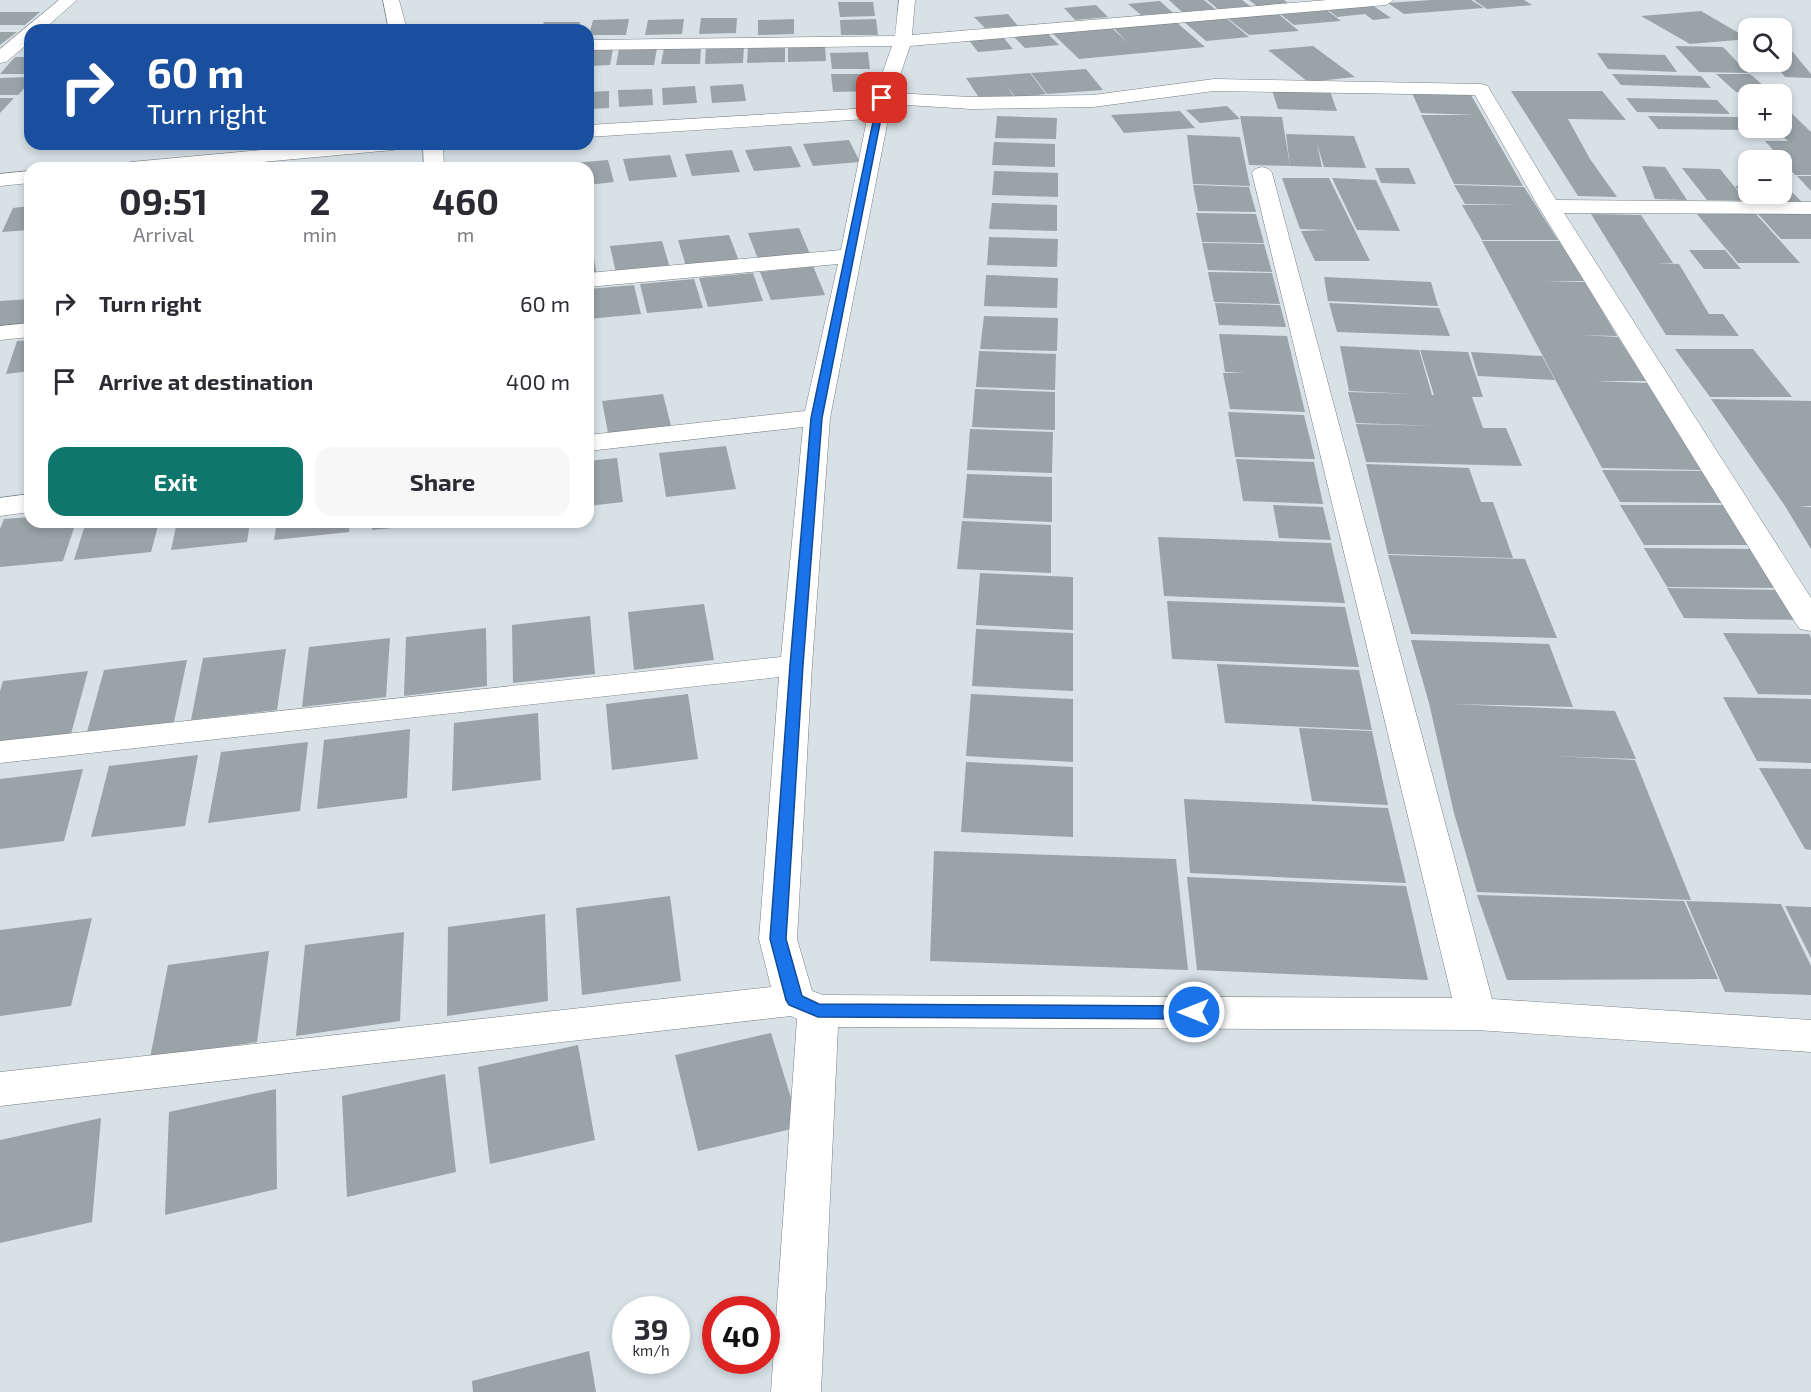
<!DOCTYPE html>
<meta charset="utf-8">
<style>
:root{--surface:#fff;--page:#f7f7f7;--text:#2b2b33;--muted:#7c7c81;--accent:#0f766e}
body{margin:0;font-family:"Exo 2",sans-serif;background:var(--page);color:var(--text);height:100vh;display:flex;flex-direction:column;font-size:22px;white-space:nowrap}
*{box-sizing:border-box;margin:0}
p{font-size:20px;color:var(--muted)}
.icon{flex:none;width:33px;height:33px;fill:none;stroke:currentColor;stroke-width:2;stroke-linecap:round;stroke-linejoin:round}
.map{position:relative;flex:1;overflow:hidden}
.drawer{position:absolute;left:24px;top:162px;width:570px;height:366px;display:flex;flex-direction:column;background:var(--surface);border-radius:18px;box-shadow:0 3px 9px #0003}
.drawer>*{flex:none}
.banner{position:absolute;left:24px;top:24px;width:570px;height:126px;border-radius:18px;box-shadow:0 3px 9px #0003;background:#1a4fa0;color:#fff;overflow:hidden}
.tools{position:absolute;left:1738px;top:18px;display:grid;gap:12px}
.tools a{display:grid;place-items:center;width:54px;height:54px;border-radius:12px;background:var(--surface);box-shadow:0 3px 9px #0003;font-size:30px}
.speed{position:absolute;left:612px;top:1296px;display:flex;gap:12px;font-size:30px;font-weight:700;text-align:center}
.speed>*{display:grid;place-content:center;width:78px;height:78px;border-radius:50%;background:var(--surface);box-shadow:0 3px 9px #0003;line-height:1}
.speed small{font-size:15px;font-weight:400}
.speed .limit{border:9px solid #d22;background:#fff;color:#111}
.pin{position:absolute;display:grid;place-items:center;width:51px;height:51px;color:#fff;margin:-26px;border-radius:12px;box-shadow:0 3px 9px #0006}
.me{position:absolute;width:66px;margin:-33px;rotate:270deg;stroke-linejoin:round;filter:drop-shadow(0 0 4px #0008)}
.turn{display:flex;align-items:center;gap:21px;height:126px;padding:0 24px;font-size:27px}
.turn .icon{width:78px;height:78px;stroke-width:2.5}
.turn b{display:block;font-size:42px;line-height:51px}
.eta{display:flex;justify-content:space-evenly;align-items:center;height:102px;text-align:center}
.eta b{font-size:36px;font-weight:700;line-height:42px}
.action{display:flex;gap:12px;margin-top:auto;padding:12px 24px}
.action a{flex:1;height:69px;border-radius:18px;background:var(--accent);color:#fff;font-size:24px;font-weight:700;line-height:69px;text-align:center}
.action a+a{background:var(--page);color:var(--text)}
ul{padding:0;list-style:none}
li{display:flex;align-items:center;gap:18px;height:78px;padding:0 24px}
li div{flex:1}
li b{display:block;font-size:22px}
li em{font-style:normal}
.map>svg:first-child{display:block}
</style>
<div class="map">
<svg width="1811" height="1392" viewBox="0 0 1811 1392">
<rect width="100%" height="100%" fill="#d7e1e6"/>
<g fill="#9aa3a8">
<path d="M1169,0h35l11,9 -33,3z"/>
<path d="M1207,0h35l8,6 -32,3z"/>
<path d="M1249,0h35l4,3 -31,3z"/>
<path d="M1431,0h40l13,8 -80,6 -16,-11z"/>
<path d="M1474,0h50l8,5 -45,4z"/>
<path d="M1160,1l13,12 -32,2 -13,-11z"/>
<path d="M838,2h35l2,14 -35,1z"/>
<path d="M1096,5l12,12 -33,3 -11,-12z"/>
<path d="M1372,5l19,13 -18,2 -8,-6 -28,3 -11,-9z"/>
<path d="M1324,8l17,13 -47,4 -16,-13z"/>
<path d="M1701,11l48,28 -59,5 -49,-28z"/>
<path d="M0,12h40l-15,13h-25z"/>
<path d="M1276,12l23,19 -50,4 -23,-18z"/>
<path d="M1008,14l10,12 -33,2 -11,-11z"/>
<path d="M1225,17l24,20 -43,4 -24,-21z"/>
<path d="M701,18h36l-1,15 -37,1z"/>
<path d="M629,19l-3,16h-37l4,-15z"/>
<path d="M684,19l-2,15 -37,1 3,-15z"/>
<path d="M794,19v15l-36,1v-15z"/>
<path d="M876,19l2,16h-37l-1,-15z"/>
<path d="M1175,21l30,26 -126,12 -28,-27 59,-6 18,17 -16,-17z"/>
<path d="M544,22h36l-2,8h-37z"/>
<path d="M472,24l-2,6h-37l3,-5z"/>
<path d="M487,24h36l-2,6h-36z"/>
<path d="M338,25h37l-3,5h-37z"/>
<path d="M279,26h37l-3,4h-36z"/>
<path d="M222,27h37l-3,3h-36z"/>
<path d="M0,32h17l-17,13z"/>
<path d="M1047,33l12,12 -34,3 -12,-12z"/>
<path d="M1002,36l11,13 -35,3 -10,-13z"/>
<path d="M1782,39l29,35v4l-26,-1 -12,-15h9z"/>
<path d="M785,45v17l-38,1 1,-17z"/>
<path d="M788,45h37l1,16 -38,1z"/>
<path d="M744,46l-1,17 -38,1 1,-17z"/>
<path d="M1313,46l42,31 -47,5 -40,-32z"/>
<path d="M1675,46l48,1 25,26 -49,-1z"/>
<path d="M701,47l-1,17h-39l3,-16z"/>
<path d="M657,48l-3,17h-38l3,-16z"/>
<path d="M588,49h25l-3,16 -22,1z"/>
<path d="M868,52l2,17h-38l-2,-16z"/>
<path d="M1597,53l68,2 12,17 -69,-3z"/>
<path d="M15,57h15v17h-30z"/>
<path d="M1086,69l17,21 -56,4 -16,-21z"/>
<path d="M1030,73l16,21 -31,3 -9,-13 8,13 -34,2 -14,-21z"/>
<path d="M831,74h39l2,17 -39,1z"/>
<path d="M1612,74l89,2 10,12 -90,-3z"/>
<path d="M1716,74h34l20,17 -34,1z"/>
<path d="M30,77v5l-12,13h-18v-17z"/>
<path d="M743,84l3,17 -34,2 -2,-17z"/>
<path d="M695,86l2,17 -34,2 -1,-17z"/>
<path d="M1271,87l58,1 8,23 -59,-2z"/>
<path d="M652,89l1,16 -34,2 -1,-17z"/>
<path d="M609,91v17l-21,1v-17z"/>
<path d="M1511,91h91l24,29 -58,-1 22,40 27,38 -39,-1z"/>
<path d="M1412,93l59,2 52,91 -69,-2 -33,-69h55l-55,-2z"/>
<path d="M0,98h14l-14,15z"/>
<path d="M1626,98l91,2 13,14 -93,-2z"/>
<path d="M1782,104l29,28v43h-16l-30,-34h23l-14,-13h8z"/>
<path d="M1227,106l13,13 -40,4 -14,-13z"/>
<path d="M1180,111l15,17 -71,5 -13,-18z"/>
<path d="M997,116l60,2 -1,21 -61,-1z"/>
<path d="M1240,116l42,1 8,49 -41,-1z"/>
<path d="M1648,116l91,1 12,13 -93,-1z"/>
<path d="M1286,134l68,2 12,32 -42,-1 -7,-23 5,23 -32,-1z"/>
<path d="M1187,135l53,2 10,49 -57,-2z"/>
<path d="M849,140l11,22 -47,4 -10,-22z"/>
<path d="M994,142l61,2v23l-63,-2z"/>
<path d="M791,146l10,21 -47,4 -9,-21z"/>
<path d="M732,150l8,22 -48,4 -7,-22z"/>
<path d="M670,155l7,22 -48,4 -6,-22z"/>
<path d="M608,160l6,22 -26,3v-17h-27l-1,-4z"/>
<path d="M1642,166l23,1 22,33 -32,-1z"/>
<path d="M1375,168h34l7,16 -35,-1z"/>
<path d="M1682,168l38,1 26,32 -39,-1z"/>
<path d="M994,171l64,2v24l-66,-2z"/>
<path d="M1797,176h14v15z"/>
<path d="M1282,178h47l41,83h-55l-14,-30 27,-1 -28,-1z"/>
<path d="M1332,178l44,2 24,51 -43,-1z"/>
<path d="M1193,185l56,2 7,25 -58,-1z"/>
<path d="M1454,185l70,2 34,53h-76l-20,-35 58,-1h-55z"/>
<path d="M1735,186h14v8h33v-7h5l15,15 -55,-1z"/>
<path d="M992,203l65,2v26l-68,-2z"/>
<path d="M30,206v24l-28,2 11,-24z"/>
<path d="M1196,213l60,1 8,29 -62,-1z"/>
<path d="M1696,213h59l45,50h-62z"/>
<path d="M1757,213h54v26h-30z"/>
<path d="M1591,214l50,1 32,48h-16l22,1 30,50h14l16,22 -73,-1z"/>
<path d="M799,228l11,26 -52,5 -10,-26z"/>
<path d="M729,235l10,26 -53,5 -8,-26z"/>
<path d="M989,237l69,2 -1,28 -70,-2z"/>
<path d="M662,241l8,27 -54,5 -6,-27z"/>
<path d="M1482,241h77l26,40h-42l42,1 32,54 -37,-1 38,2 28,44h-51l52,2 54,87 -99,-2z"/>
<path d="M1202,243l62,1 8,28 -64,-2z"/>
<path d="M592,248l5,27 -9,1v-27z"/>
<path d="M1689,250h36l16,19h-37z"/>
<path d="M813,266l12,29 -54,5 -11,-28z"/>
<path d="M1208,272l64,1 8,31 -66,-2z"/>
<path d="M753,273l10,28 -55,6 -9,-29z"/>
<path d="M986,275l72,3 -1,30 -73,-2z"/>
<path d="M1324,277l107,5 7,24 -110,-5z"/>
<path d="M694,279l9,29 -56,5 -7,-29z"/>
<path d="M634,285l7,29 -53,5v-30z"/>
<path d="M30,299v14l-5,15 -25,2v-29z"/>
<path d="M1215,303l65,2 6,22 -67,-2z"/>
<path d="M1329,303l110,5 11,28 -113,-4z"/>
<path d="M984,316l74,2 -1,33 -77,-2z"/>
<path d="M1219,334l68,2 18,76 -75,-3 -7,-36h23l-21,-1z"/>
<path d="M30,340v31l-24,3 11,-33z"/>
<path d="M1340,346l79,4 13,45h2l-14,-45 48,2 15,45h-11l11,31h23l16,38 -156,-4 -10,-38 80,2 -80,-3 -8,-31 66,2 -65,-3z"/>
<path d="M1675,349h78l39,48h-82z"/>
<path d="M979,351l77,3 -1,36 -79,-3z"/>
<path d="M1471,352l71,4 13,24 -77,-4z"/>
<path d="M975,389l80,3v38l-83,-3z"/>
<path d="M663,394l9,36 -63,8 -7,-37z"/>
<path d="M1711,399l100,2v105h-14l14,1v42l-26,-43z"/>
<path d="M1228,412l76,3 11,44 -80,-2z"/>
<path d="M970,429l83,3 -1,41 -85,-3z"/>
<path d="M726,446l10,43 -70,8 -7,-44z"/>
<path d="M617,458l6,44 -35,4v-45z"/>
<path d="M1236,459l78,3 9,42 -80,-3z"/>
<path d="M1366,464l103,4 12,34h12l20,56 -125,-4z"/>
<path d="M1602,470l100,1 22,32 -104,-1z"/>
<path d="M967,474l85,3v45l-89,-4z"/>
<path d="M1273,505l50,2 8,33 -52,-2z"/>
<path d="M1620,505h104l27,40h-107z"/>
<path d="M30,517v5h46l-13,39 -63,6v-38l4,-10z"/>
<path d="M962,521l89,4v48l-94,-4z"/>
<path d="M86,522h73l-8,30 -77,8z"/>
<path d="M177,522h73l-3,20 -76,8z"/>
<path d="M277,522h73l-1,10 -75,8z"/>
<path d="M373,522h58v2l-59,6z"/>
<path d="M1158,537l173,6 14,60 -181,-7z"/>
<path d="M1644,548l109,1 26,39 -112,-1z"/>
<path d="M1388,555l137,4 32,79 -146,-4z"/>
<path d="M980,573l93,4v53l-97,-5z"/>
<path d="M1667,588l114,2 19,30 -116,-2z"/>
<path d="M1167,601l178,6 14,60 -187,-8z"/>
<path d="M704,604l10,56 -80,10 -6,-58z"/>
<path d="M590,616l5,58 -82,9 -1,-58z"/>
<path d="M486,628l1,58 -83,10 2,-59z"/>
<path d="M976,629l97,4v58l-101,-5z"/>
<path d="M1723,633l86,1 2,4v57l-53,-1z"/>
<path d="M390,638l-4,59 -84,10 7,-60z"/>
<path d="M1411,640l138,4 24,63 -120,-3 162,7 21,48 -83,-3 82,4 56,140 -214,-8 -23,-79 -25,-110z"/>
<path d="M286,649l-9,61 -86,10 12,-62z"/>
<path d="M187,660l-13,62 -87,10 17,-62z"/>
<path d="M1217,664l142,6 13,60 -147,-7z"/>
<path d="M88,671l-17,63 -71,8v-51l3,-10z"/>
<path d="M688,694l10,65 -86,11 -6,-66z"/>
<path d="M971,694l102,5v63l-107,-6z"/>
<path d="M1723,697l88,2v64l-54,-2z"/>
<path d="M538,713l3,67 -89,11 2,-68z"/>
<path d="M1299,728l73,3 16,74 -76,-4z"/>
<path d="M410,729l-3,69 -90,11 7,-69z"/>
<path d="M308,742l-8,69 -92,12 13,-71z"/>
<path d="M198,755l-13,71 -94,11 18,-71z"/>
<path d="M966,762l107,5v70l-112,-5z"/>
<path d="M1759,768l52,1v81l-6,-1z"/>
<path d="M83,769l-19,72 -64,8v-70z"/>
<path d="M1184,799l204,9 18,75 -216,-10z"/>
<path d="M934,851l242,8 12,111 -258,-9z"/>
<path d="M1187,877l219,9 22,94 -231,-10z"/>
<path d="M1477,895l207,6 34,78 -211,1z"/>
<path d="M670,896l11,85 -99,14 -6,-87z"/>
<path d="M1686,901l95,3 30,62v29l-86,-3z"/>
<path d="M1785,906l26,1v51z"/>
<path d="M545,914l3,87 -101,15 1,-89z"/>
<path d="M92,918l-21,88 -71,10v-86z"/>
<path d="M404,932l-4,89 -104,15 9,-91z"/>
<path d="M269,951l-12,91 -107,16 18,-93z"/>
<path d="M771,1033l29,94 -102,24 -23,-96z"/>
<path d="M578,1045l17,95 -105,24 -12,-97z"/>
<path d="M445,1074l11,98 -109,25 -5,-101z"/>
<path d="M276,1089l1,100 -112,26 4,-103z"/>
<path d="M101,1118l-9,104 -92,21v-103z"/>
<path d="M589,1351l7,41h-123l-1,-11z"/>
</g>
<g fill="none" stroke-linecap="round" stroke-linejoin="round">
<g stroke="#788085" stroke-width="1">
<g id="minor">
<path d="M59,0h18l-34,30h-13v12l-24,20 -6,1v-14z"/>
<path d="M383,0h16l8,30h-18z"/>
<path d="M899,0h16l-3,35 415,-35h67l-8,5 -476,41 -16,47 77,4 122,-2 121,-16 267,5 7,2 2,4 66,110 255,2v12l-247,-1 247,385v33l-11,-2 -5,-7 -257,-416 -63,-111 -261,-4 -121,16 -122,2 -80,-5 -61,314 -18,247 -15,274 15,52 11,4 629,3 -200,-825 3,-4 7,-2 7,2 3,4 220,826 319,21v32l-335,-22 -638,-3 -17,365h-50l26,-373 -6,-3 -791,90v-34l771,-85 -12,-48 20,-262 -779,86v-22l781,-84 22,-230 -215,24v-16l217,-24 33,-147 -250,23v-14l253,-23 26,-131 -279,18v-12l282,-17 2,-10 3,-4 17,-48 -304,4v-10l307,-4z"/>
<path d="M327,144h76l-3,4 -7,2 -195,18h-77l3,-4 7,-2z"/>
<path d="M423,144h20l1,24h-20z"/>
<path d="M30,171v12l-30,3v-12z"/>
<path d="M30,323v14l-30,3v-14z"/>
<path d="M30,494v18l-30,4v-18z"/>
</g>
</g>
<use href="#minor" fill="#fff" fill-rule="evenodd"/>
</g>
<path fill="#1a73e8" stroke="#114b97" stroke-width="1.5" d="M882,96l3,2 -63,320 -19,247 -17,274 16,57 17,8 375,2 6,2 2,4 -2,5 -6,2 -376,-2 -29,-12 -3,-5 -16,-61 20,-274 21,-247 67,-320z"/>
</svg>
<div class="tools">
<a><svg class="icon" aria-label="search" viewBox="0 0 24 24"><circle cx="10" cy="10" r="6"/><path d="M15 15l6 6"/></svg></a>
<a>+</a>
<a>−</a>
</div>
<div class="speed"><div>39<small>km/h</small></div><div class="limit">40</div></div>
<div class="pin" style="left:882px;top:98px;background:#d93025"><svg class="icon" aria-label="arrive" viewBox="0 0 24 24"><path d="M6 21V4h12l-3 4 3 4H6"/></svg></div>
<svg class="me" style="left:1194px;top:1012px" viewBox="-20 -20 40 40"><circle r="17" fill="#1a73e8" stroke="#fff" stroke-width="3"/><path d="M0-11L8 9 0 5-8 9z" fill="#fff"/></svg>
<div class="banner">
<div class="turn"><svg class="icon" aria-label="right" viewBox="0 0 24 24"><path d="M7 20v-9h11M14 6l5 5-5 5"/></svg><div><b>60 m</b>Turn right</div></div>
</div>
<section class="drawer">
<div class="eta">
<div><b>09:51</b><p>Arrival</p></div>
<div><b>2</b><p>min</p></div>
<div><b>460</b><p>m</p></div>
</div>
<ul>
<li><svg class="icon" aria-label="right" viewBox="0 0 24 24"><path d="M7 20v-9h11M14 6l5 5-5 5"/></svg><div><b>Turn right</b></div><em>60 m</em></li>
<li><svg class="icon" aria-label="arrive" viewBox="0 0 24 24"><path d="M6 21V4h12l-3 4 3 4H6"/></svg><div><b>Arrive at destination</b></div><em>400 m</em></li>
</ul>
<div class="action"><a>Exit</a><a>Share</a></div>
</section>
</div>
